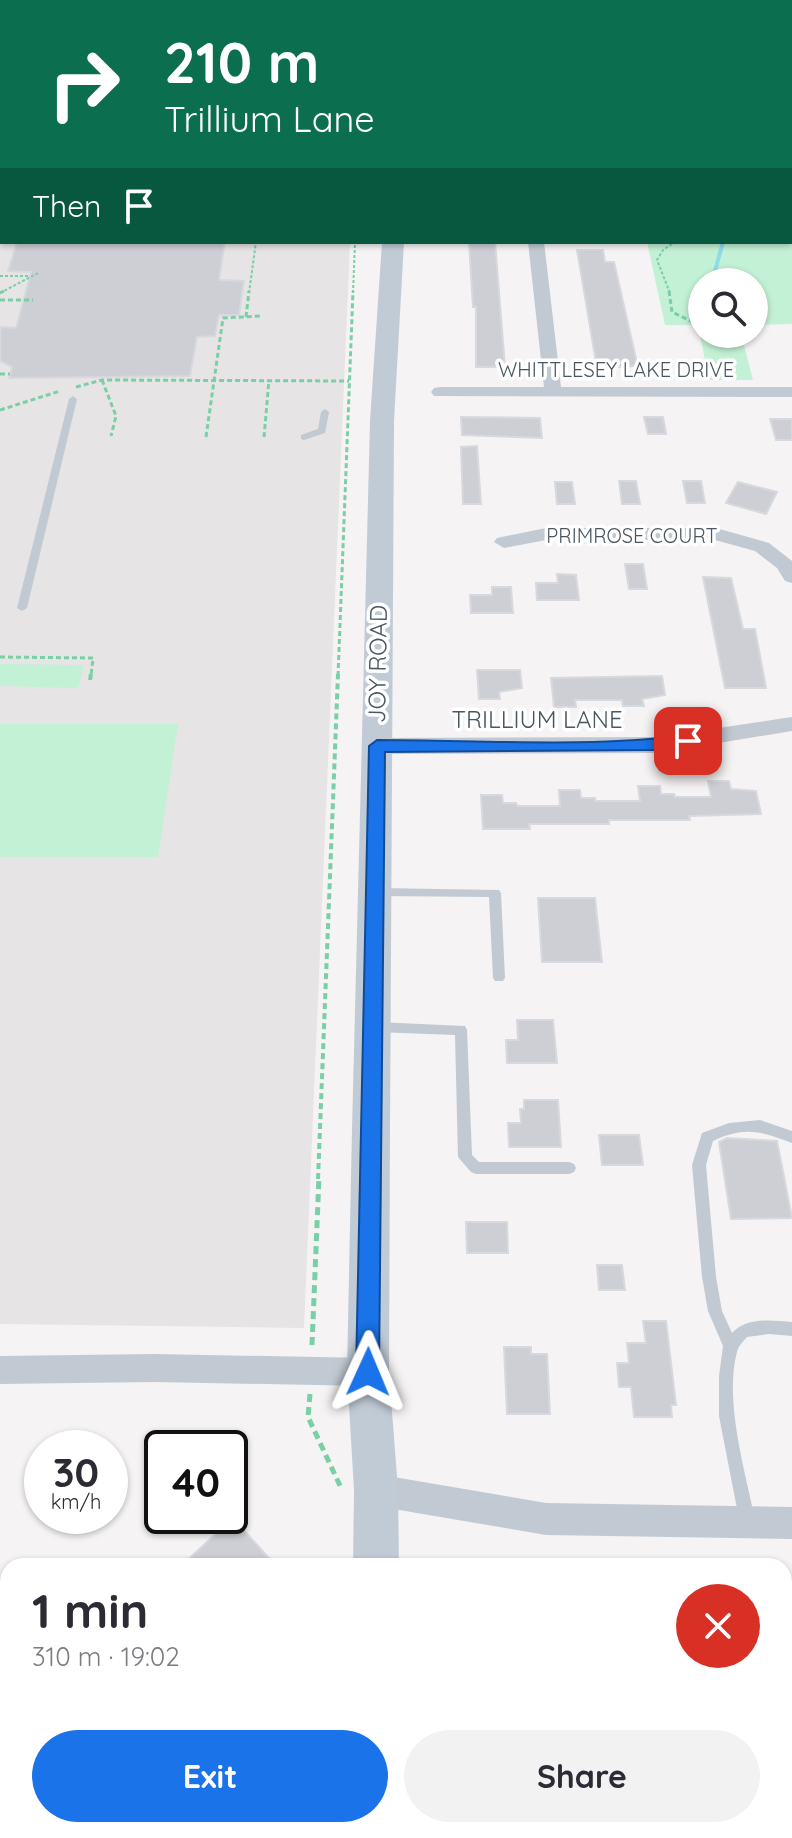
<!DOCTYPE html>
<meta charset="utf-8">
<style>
:root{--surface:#fff;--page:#f2f2f3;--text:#2b2b33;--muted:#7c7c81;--accent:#1a73e8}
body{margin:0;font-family:Quicksand,sans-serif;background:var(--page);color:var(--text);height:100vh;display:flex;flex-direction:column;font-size:30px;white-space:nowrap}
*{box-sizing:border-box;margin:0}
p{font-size:26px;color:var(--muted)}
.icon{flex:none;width:44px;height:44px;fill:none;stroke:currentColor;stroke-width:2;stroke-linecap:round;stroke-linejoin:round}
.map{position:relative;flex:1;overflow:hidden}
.details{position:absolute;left:0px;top:1558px;width:792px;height:280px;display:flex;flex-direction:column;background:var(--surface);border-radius:24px 24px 0 0;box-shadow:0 2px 6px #0004}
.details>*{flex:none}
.guide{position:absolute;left:0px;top:0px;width:792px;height:244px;box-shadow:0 2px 6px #0004;background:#0b6e4f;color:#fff;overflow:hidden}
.tools{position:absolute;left:688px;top:268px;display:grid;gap:16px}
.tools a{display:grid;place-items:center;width:80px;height:80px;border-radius:50%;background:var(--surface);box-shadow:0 2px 6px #0004;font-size:40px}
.speed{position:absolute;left:24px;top:1430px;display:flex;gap:16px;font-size:40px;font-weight:700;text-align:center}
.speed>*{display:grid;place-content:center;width:104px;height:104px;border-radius:50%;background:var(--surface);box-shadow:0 2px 6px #0004;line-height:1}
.speed small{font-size:20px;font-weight:400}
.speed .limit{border:4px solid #111;border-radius:12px;background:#fff;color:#111}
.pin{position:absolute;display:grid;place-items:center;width:68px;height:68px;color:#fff;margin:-34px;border-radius:16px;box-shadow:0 4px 12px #0006}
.me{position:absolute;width:88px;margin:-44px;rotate:1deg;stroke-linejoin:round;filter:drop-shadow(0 0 6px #0008)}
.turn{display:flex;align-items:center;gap:28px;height:168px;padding:0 32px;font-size:36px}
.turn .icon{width:104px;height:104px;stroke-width:2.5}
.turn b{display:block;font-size:56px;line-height:68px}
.then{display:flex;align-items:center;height:76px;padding:0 32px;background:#0003;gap:16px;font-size:30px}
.round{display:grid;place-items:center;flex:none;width:84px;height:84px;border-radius:42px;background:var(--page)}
.headline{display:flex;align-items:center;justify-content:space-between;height:136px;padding:0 32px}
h1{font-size:48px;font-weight:700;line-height:60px}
.action{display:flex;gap:16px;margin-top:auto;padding:16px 32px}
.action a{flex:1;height:92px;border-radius:48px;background:var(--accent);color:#fff;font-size:32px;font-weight:700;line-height:92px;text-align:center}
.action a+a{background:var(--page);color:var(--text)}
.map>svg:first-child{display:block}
</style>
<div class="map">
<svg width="792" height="1838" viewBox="0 0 792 1838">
<rect width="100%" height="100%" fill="#f5f3f3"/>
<path fill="#e6e4e5" d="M0,0h360l-358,2v240h348l-46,1086 -304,-4z"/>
<g fill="#c3f1d5">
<path d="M792,131v193l-38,1v-43h-52v52h39l12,46h-44l-11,-55h-33l-18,-83h143z"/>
<path d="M0,664l84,1 -6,23 -78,-2z"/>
<path d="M0,724h178l-20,133h-158z"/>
</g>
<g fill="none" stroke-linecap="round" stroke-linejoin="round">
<path stroke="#90daee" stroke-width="4" d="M712,282l11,-40"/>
</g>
<g fill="#cdcfd5" stroke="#d7d9de" stroke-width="2">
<path d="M17,242h208l-6,38 25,1 -5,34h-20l-4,21 -18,1 -7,39 -181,2 3,-11 -12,-6v-34l16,1 15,-56 -23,-1z"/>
<path d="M469,242h26l10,125h-29v-60h-3z"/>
<path d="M577,250h26l2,12h9l23,101 -2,3 -38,2z"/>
<path d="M461,417l79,1 2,20 -80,-3z"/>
<path d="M644,417h19l3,17h-18z"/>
<path d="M770,419h22v21h-16z"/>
<path d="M477,446l4,58h-18l-2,-57z"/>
<path d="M619,481h17l4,23h-18z"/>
<path d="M683,481h18l4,22h-18z"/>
<path d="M555,482h17l3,22h-18z"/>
<path d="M738,482l39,10 -11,22 -40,-11z"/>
<path d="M625,564h18l4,25h-18z"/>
<path d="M557,574l19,1 3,25h-42l-1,-17h22z"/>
<path d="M703,577l28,1 12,51h12l11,59h-41z"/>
<path d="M492,587h19l2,26h-42l-1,-18h22z"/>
<path d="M477,670h43l2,18 -23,4 1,7h-21z"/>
<path d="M662,676l3,19 -23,4 2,7h-21l-1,-6h-47l1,7h-22l-3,-29z"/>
<path d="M708,781h21l2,8 25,2 5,23 -72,2 1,4h-81v4h-80l1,5h-47l-2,-34h21l1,8h13l1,3h43l-1,-16h21l1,8h14v3h45l-2,-15h22l1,8h13l1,3h36z"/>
<path d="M538,898h57l7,64h-60z"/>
<path d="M517,1020h36l4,43h-50l-1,-23h12z"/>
<path d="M524,1100h34l3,47h-52l-1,-24h13l-1,-14h4z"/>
<path d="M599,1135h40l4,30h-41z"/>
<path d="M727,1138l50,3 15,77 -61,1 -12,-77z"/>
<path d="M466,1222h41l1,31h-41z"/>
<path d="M597,1265h25l3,25h-26z"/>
<path d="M643,1321h23l10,84h-5l1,12h-38l-3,-30h-12l-2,-24h12l-2,-20h19z"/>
<path d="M504,1347h27v7h16l3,60h-43z"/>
<path d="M233,1518l43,48h-95z"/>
</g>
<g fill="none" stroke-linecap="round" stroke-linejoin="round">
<g stroke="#7ad0a6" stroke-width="2" stroke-dasharray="3 2" stroke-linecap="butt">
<path d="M96,2l8,-2"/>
<path d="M0,276h30"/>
<path d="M0,293l40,-21"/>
<path d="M249,293l7,-51"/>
<path d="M353,293l2,-51"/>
<path d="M670,293l-13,-33 6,-10 12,-8"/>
</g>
<g stroke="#7ad0a6" stroke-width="3" stroke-dasharray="5 3" stroke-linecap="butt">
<path d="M669,291l3,21 23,11"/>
<path d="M0,293l4,-2"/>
<path d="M0,300h33"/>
<path d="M246,317l3,-26"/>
<path d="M0,374h10"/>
<path d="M102,380l14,36 -5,20"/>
<path d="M76,387l26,-7 247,1"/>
<path d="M0,410l60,-19"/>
<path d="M206,437l17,-119 38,-2"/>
<path d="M264,437l5,-57"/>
<path d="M0,657l93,1 -2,18"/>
<path d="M338,676l15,-385"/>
</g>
<g stroke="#7ad0a6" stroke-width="4" stroke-dasharray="6 4" stroke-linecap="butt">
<path d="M90,680l1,-6"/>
<path d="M318,1179l20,-505"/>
</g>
<g stroke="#7ad0a6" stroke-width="5" stroke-dasharray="8 5" stroke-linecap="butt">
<path d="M312,1345l7,-168"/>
<path d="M310,1394l-2,23 34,73"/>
</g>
<g fill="#c1cad2" fill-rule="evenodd">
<path d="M73,396l4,3 -50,209 -5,3 -5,-3 52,-209z"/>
<path d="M325,409l4,3 -4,21 -21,7 -3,-1v-4l17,-6 3,-17z"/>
<path d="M378,888l121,2 2,3 4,85 -2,3h-8l-2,-3 -4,-81 -111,-1 -6,-4z"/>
<path d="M376,1022l89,4 2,4 5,125 7,7h90l5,2 2,4 -2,4 -5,2h-93l-5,-2 -13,-15 -3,-122 -79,-3 -4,-1 -2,-4 2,-4z"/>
<path d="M760,1120l32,11v12c-31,-12 -48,-17 -79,-2l-7,24 10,112 6,34 10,22c14,-16 40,-13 60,-11v14l-23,-2 -22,3c-4,5 -9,9 -10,15 -13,48 8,119 18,167l-2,6 -6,2 -6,-2 -2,-6 -20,-103v-40l4,-30 -15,-35 -6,-34 -10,-112 10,-32 27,-10z"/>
</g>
<g fill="#c1cad2" fill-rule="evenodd">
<path d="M500,0h13l1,2h-13z"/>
<path d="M688,0h12l1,2h-12z"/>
<path d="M528,242h16l17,145h231v10l-358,-1 -3,-4 3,-4 6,-1h104z"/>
<path d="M546,528h170l53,15 23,18v22l-7,-2 -8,-13 -22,-17 -40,-11h-169l-42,8 -10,-6 3,-4z"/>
<path d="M792,717v14l-134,22 -281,1 -8,-3 -3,-5 3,-5 8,-3 281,-1z"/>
<path d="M155,1354l213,4 11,4 4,10 -4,10 -11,4 -213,-4 -155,2v-28z"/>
<path d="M376,1474l170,29 246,4v32l-246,-4 -170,-29 -11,-5 -5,-11 5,-11z"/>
</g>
<g fill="#c1cbd6" fill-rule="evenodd">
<rect x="384" y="0" width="18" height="2"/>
<rect x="790" y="34" width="2" height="10"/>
<path d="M382,242h22l-10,179 -4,708 -1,243 9,118 1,76h-46l1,-76 -7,-118 5,-243 18,-708z"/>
<rect x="351" y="1830" width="50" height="8"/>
</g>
</g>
<path fill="#1a73e8" stroke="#114b97" stroke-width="2" d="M688,735l9,6 -3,4 -36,5 -273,2 -6,620 -3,7 -8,4 -8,-4 -4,-7 13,-626 8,-6c102,0 211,8 311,-5z"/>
<g text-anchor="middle" stroke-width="7" stroke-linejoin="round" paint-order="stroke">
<g font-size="20" fill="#4a5661" stroke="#fff">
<text x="616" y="377">WHITTLESEY LAKE DRIVE</text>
<text x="632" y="543">PRIMROSE COURT</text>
</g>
<g font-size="24" fill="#4a5661" stroke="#fff">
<text transform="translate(378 664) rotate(-89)" y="8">JOY ROAD</text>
<text x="537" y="728">TRILLIUM LANE</text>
</g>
</g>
</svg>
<div class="tools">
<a><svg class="icon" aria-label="search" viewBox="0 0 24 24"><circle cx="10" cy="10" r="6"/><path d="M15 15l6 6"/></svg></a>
</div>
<div class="speed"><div>30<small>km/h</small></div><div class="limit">40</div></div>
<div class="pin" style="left:688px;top:741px;background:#d93025"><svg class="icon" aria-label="arrive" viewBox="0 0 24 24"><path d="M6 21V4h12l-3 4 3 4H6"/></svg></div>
<svg class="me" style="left:368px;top:1372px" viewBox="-20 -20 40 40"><path d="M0-17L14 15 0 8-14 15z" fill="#1a73e8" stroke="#fff" stroke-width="4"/></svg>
<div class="guide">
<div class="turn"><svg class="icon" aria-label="right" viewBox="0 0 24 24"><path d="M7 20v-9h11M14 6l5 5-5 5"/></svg><div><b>210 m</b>Trillium Lane</div></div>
<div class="then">Then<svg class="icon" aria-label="arrive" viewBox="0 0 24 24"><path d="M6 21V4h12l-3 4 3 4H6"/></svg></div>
</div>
<section class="details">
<div class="headline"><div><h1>1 min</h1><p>310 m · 19:02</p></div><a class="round" style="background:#d93025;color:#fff"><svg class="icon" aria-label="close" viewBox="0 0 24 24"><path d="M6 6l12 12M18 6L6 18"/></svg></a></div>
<div class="action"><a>Exit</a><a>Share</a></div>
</section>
</div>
